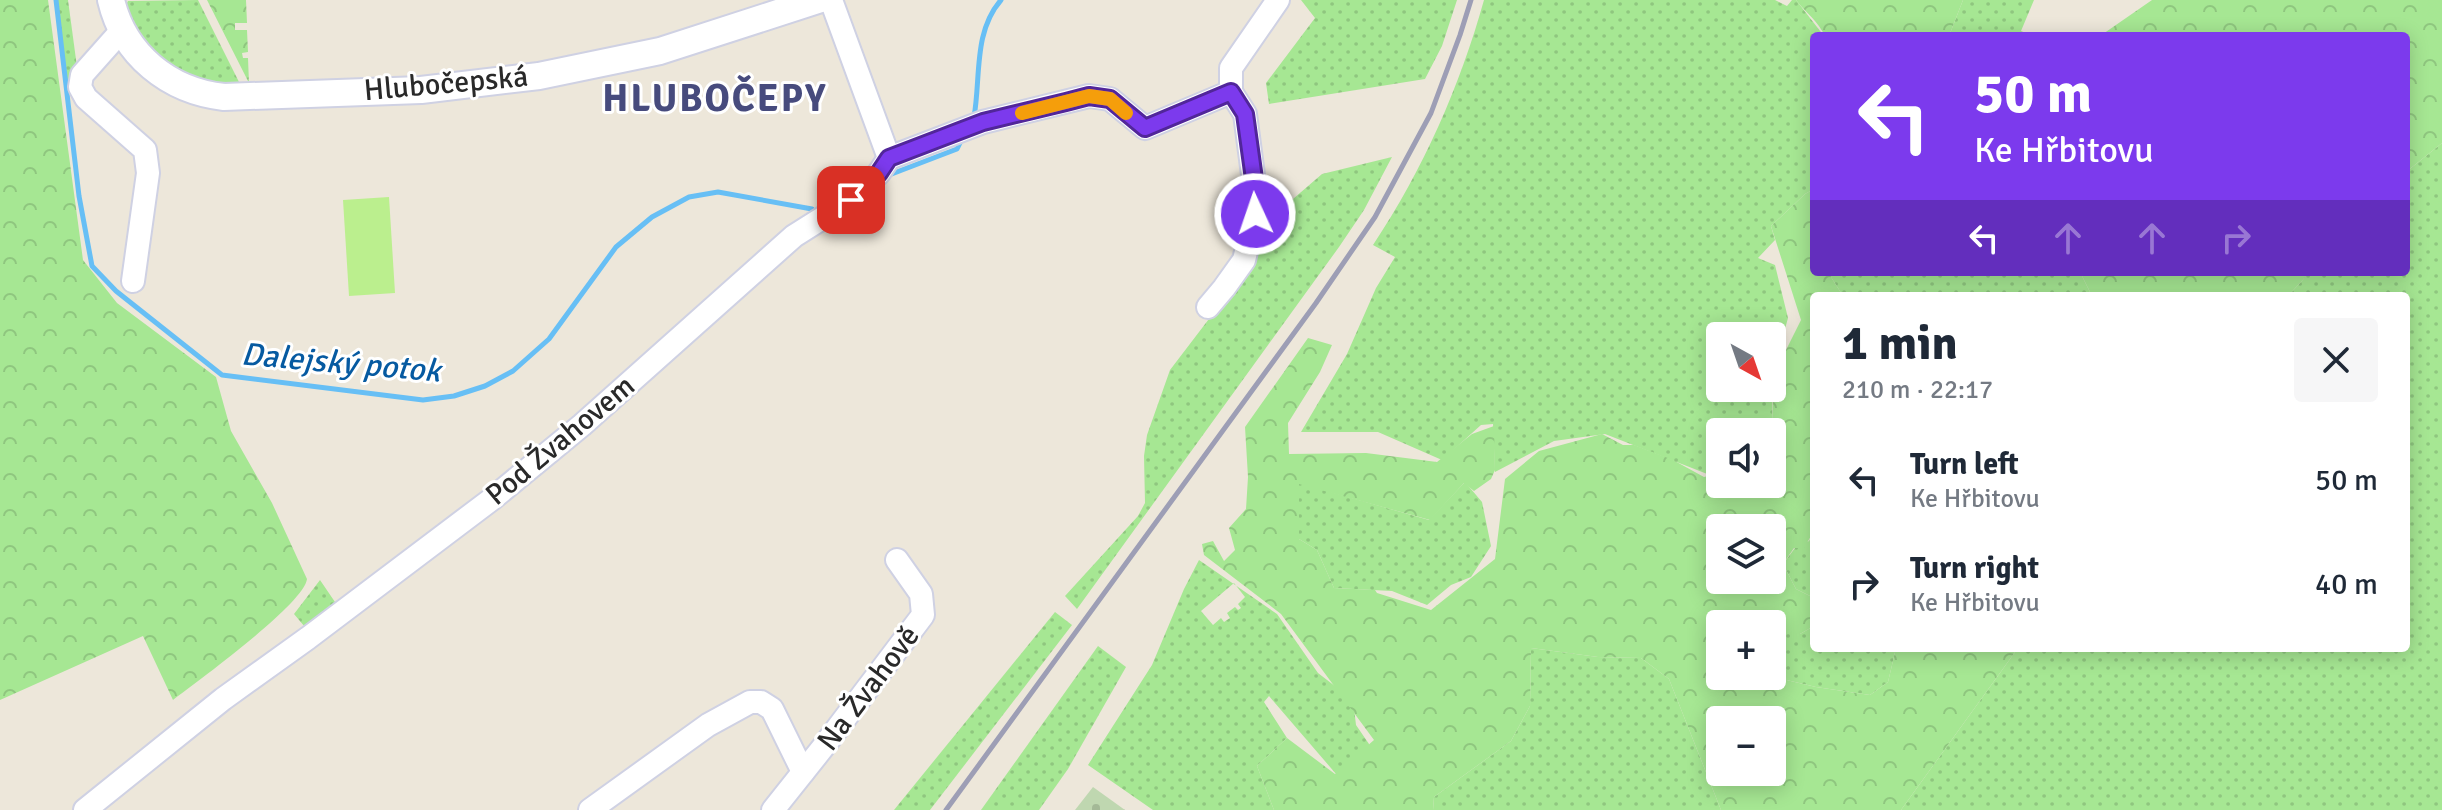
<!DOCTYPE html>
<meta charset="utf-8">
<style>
:root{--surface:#fff;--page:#f6f6f7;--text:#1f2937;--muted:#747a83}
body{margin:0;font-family:Signika,sans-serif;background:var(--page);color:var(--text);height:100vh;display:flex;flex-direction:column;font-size:30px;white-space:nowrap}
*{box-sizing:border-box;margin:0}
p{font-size:26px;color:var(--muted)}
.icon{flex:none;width:44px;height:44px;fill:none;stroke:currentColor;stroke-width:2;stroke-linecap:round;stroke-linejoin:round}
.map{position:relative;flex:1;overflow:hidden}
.sheet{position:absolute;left:1810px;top:292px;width:600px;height:360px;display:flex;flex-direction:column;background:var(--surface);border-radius:8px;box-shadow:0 4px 20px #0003}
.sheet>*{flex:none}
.hud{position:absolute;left:1810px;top:32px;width:600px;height:244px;border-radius:8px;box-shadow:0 4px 20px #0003;background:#7c3aed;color:#fff;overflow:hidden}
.needle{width:52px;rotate:140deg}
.controls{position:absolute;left:1706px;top:322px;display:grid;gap:16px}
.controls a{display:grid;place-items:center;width:80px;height:80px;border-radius:8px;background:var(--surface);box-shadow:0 4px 20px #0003;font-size:40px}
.pin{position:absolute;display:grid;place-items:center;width:68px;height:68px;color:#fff;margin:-34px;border-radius:16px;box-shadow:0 4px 12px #0006}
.me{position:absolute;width:88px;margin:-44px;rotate:357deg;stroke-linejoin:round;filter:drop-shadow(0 0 6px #0008)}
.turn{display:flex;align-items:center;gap:28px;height:168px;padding:0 32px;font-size:36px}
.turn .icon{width:104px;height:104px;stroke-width:2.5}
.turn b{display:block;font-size:56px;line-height:68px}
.lanes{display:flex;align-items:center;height:76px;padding:0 32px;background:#0003;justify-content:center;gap:40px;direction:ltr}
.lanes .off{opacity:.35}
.round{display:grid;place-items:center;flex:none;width:84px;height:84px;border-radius:8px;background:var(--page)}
.summary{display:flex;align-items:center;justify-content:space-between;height:136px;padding:0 32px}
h1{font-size:48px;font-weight:700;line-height:60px}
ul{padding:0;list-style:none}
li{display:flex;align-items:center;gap:24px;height:104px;padding:0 32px}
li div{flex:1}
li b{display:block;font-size:30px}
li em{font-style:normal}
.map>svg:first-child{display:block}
</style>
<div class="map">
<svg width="2442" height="810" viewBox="0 0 2442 810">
<defs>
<pattern id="grass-dots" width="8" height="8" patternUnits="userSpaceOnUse" patternTransform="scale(2)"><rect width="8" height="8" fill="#a6e793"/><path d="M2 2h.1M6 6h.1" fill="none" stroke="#8fc67f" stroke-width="1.8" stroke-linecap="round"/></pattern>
<pattern id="forest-crowns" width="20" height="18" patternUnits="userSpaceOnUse" patternTransform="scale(2)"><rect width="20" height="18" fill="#a6e793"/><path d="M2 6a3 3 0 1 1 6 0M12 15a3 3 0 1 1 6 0" fill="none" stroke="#8fc67f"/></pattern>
<pattern id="cemetery-stones" width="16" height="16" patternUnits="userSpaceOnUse" patternTransform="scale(2)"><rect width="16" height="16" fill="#bfd7b0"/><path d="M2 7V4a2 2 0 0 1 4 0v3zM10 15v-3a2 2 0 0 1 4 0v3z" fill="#a4b997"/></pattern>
</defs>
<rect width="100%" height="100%" fill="#ede7da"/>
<g fill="url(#grass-dots)" fill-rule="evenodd">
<path d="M57,0h11l9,67 -2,24 -8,1z"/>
<path d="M198,0l44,88 -31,-2 -45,-20 -27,-27 -14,-32 3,-6z"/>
<path d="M1301,0h156l-15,46 -17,33 -156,25 -3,-21 49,-65z"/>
<path d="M1484,0h291l12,6 5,-6h4l28,36h-10v153l-9,5 -34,32 4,14 -17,18 17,7 13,53 -15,55 -1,59h-52v47l-115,-45 -51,7 -59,31 -2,-48 -12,1 -39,35 -64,-28h-77l46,-78 29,-66 19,-31 -22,-12c50,-75 87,-159 111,-245zM1720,336h52v52h-52z"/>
<path d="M1963,0h71l-13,31 12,5h-84z"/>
<path d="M2442,143v667h-541l117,-162h388v-352h-118l22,-24h96v-100z"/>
<path d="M1392,157l-28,53 -25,37 -262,362 -12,-13 73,-80 7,-13 -1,-47 3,-21 23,-65 87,-114 9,-36 6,-12 14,-3 36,-31z"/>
<path d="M1830,272h250l12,24h-249l-12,-19z"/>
<path d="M1465,482l17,20 9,44 -20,31 -20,8 -24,20 -35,-14 -58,-3 -17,-38 -18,-11v-56l130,37z"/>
<path d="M1814,531v67l-18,-9 -13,-25 12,-16 14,-7z"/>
<path d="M1199,560l78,54 41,59 35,27 3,25 13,19 -2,66 -98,-114 -5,6 23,36 -30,28 17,44h-121l-65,-45 64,-100 32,-76zM1234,583l11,14 -7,7 3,4 -3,2 -3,-3 -8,6 3,5 -6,4 -3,-4 -8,7 -12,-14z"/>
<path d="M320,580l15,22h4l-29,31 -16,-19z"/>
<path d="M1055,612l17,13 -142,185h-36z"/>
<path d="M1814,626v22h82l-8,34 -18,13 -54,-8 -47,-11h3v-42h28z"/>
<path d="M1098,646l28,21 -58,102 -29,41h-58z"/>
<path d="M1531,648l67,9 43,1 28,21 52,131h-288l1,-13 77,-56 19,-35z"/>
</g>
<g fill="url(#forest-crowns)" fill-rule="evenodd">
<path d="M0,0h48l35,260 34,43 99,74 15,54 41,72 35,76c-3,25 -109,102 -134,121l-30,-64 -143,64z"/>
<path d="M207,0h39l1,23h-12v7h12l1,22 -6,1 1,5h5l1,25z"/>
<path d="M1796,0h167l-14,36h-124c-7,-15 -19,-23 -29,-36z"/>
<path d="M2152,0h290v143l-36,29v-136h-306z"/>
<path d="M1814,189v83h16l1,5 12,19h-29v235l-10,17h-10l-11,16 13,25 18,9v28l-14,8h-28v-10h-52v52h49l47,11 54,8 18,-13 8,-34h122l-117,162h-180l-52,-131 -28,-21 -43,-1 -67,-9 -1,58 -19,35 -77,56 -1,13h-159l-17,-44 30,-28 48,36 39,-34 -93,-126 -77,-59 -2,-11 11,-3 11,20 11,-11 -6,-22 17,-19 2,-32 -3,-50 63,-89 24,7 -12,27 -32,51 1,31 77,-1 71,9 35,-28 22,-8 1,44 -4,9 -17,12 -10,-8 -34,37 -131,-36v55l18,11 17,38 41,2 2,3 54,17 64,-51 10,-80 34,-28 63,-17 21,11h11l39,15 31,17 8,-2 8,4v5h12l21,9 5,-9h14v-30l5,-7 -5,-26 3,-49 26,-52 -30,-94 34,-32zM1772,528v52h-52v-52zM1772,720v52h-52v-52z"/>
<path d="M2080,272h230l-22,24h-196z"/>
</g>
<path fill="url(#cemetery-stones)" d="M1093,787l32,23h-50z"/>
<path fill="#bbef8e" d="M389,197l6,96 -46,3 -6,-96z"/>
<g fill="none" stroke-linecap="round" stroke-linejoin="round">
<g stroke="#67bff5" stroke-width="5">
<path d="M56,0l23,196 13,70 24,25 106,84 201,25 31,-4 31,-10 28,-15 36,-32 67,-92 36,-30 37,-20 29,-5 94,17"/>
<path d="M974,117c7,-39 -1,-85 27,-117"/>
<path d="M889,175l68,-26 6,-12"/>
</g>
<g stroke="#cfd1e3" stroke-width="26">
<g id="minor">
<path d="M831,0l58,158"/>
<path d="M122,30l-40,45 -2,12 6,11 59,52 3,23 -15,108"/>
<path d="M1231,92v-24l47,-68"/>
<path d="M889,158l94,-36 106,-26 21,3 35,29 86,-36"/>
<path d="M1208,307l16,-19 20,-28 13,-55 -12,-91 -14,-22"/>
<path d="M85,810l138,-111 85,-61 184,-139 90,-74 212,-189 57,-36 28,-27 10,-15"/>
<path d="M590,810l118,-85 42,-23h11l11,7 31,63"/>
<path d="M773,810l51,-64 99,-131 -2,-21 -24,-34"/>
</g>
</g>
<g stroke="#cfd1e3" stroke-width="30">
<path id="tertiary" d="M111,0c13,55 58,91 113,97l197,-7 118,-14 121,-25 158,-51"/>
</g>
<use href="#minor" stroke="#fff" stroke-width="22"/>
<use href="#tertiary" stroke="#fff" stroke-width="26"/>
<path stroke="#9d9eb5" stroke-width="5" d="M946,810l370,-507 59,-86 56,-104 29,-78 11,-35"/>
</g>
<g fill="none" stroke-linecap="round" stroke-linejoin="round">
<g stroke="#51269a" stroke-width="20">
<path id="route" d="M851,200l28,-27 10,-15 94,-36 83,-20 23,-6 21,3 35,29 86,-36 14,22 10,72v28"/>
</g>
<use href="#route" stroke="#7c3aed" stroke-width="14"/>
<path stroke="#f59e0b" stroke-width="14" d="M1022,113l67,-17 21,3 16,14"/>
</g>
<g text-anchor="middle" stroke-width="6" stroke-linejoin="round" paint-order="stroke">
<g font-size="30" fill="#292929" stroke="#fff">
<text transform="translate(446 83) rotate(-5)" y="10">Hlubočepská</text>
<text transform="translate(560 440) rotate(-40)" y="10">Pod Žvahovem</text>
<text transform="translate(868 688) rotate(-53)" y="10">Na Žvahově</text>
</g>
<g font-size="32" font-style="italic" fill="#065aa1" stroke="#fff">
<text transform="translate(341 362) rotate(5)" y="11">Dalejský potok</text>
</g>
<g font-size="38" font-weight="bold" letter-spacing="2" fill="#474b7d" stroke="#fff">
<text x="715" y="111">HLUBOČEPY</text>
</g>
</g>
</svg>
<div class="controls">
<a><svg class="needle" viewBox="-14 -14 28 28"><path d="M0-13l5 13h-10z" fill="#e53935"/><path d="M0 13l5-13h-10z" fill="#747a83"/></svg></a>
<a><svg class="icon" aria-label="sound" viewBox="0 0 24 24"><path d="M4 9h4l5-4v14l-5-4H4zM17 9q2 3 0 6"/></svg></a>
<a><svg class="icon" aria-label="layers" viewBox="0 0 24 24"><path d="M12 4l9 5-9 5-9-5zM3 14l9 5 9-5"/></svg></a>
<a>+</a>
<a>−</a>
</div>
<div class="pin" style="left:851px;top:200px;background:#d93025"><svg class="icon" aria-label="arrive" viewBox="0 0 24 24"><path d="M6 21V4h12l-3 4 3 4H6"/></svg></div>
<svg class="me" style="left:1255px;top:214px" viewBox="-20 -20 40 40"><circle r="17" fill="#7c3aed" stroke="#fff" stroke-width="3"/><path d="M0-11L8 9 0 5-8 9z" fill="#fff"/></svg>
<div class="hud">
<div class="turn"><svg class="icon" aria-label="left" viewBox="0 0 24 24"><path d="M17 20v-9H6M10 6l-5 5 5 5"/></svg><div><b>50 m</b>Ke Hřbitovu</div></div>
<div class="lanes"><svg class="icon" aria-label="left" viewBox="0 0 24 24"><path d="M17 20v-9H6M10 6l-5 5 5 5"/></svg><svg class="icon off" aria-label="ahead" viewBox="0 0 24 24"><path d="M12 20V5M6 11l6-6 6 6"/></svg><svg class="icon off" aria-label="ahead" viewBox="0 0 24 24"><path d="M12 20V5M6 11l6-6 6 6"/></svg><svg class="icon off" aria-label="right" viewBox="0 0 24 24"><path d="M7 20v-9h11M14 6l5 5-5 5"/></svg></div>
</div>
<section class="sheet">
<div class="summary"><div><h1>1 min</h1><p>210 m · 22:17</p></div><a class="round"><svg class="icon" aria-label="close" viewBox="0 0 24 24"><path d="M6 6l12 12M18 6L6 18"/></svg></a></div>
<ul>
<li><svg class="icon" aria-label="left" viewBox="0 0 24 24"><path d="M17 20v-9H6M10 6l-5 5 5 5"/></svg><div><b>Turn left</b><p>Ke Hřbitovu</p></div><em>50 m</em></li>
<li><svg class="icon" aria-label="right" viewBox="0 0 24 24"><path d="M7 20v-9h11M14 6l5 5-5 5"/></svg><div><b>Turn right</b><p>Ke Hřbitovu</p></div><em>40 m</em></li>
</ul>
</section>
</div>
